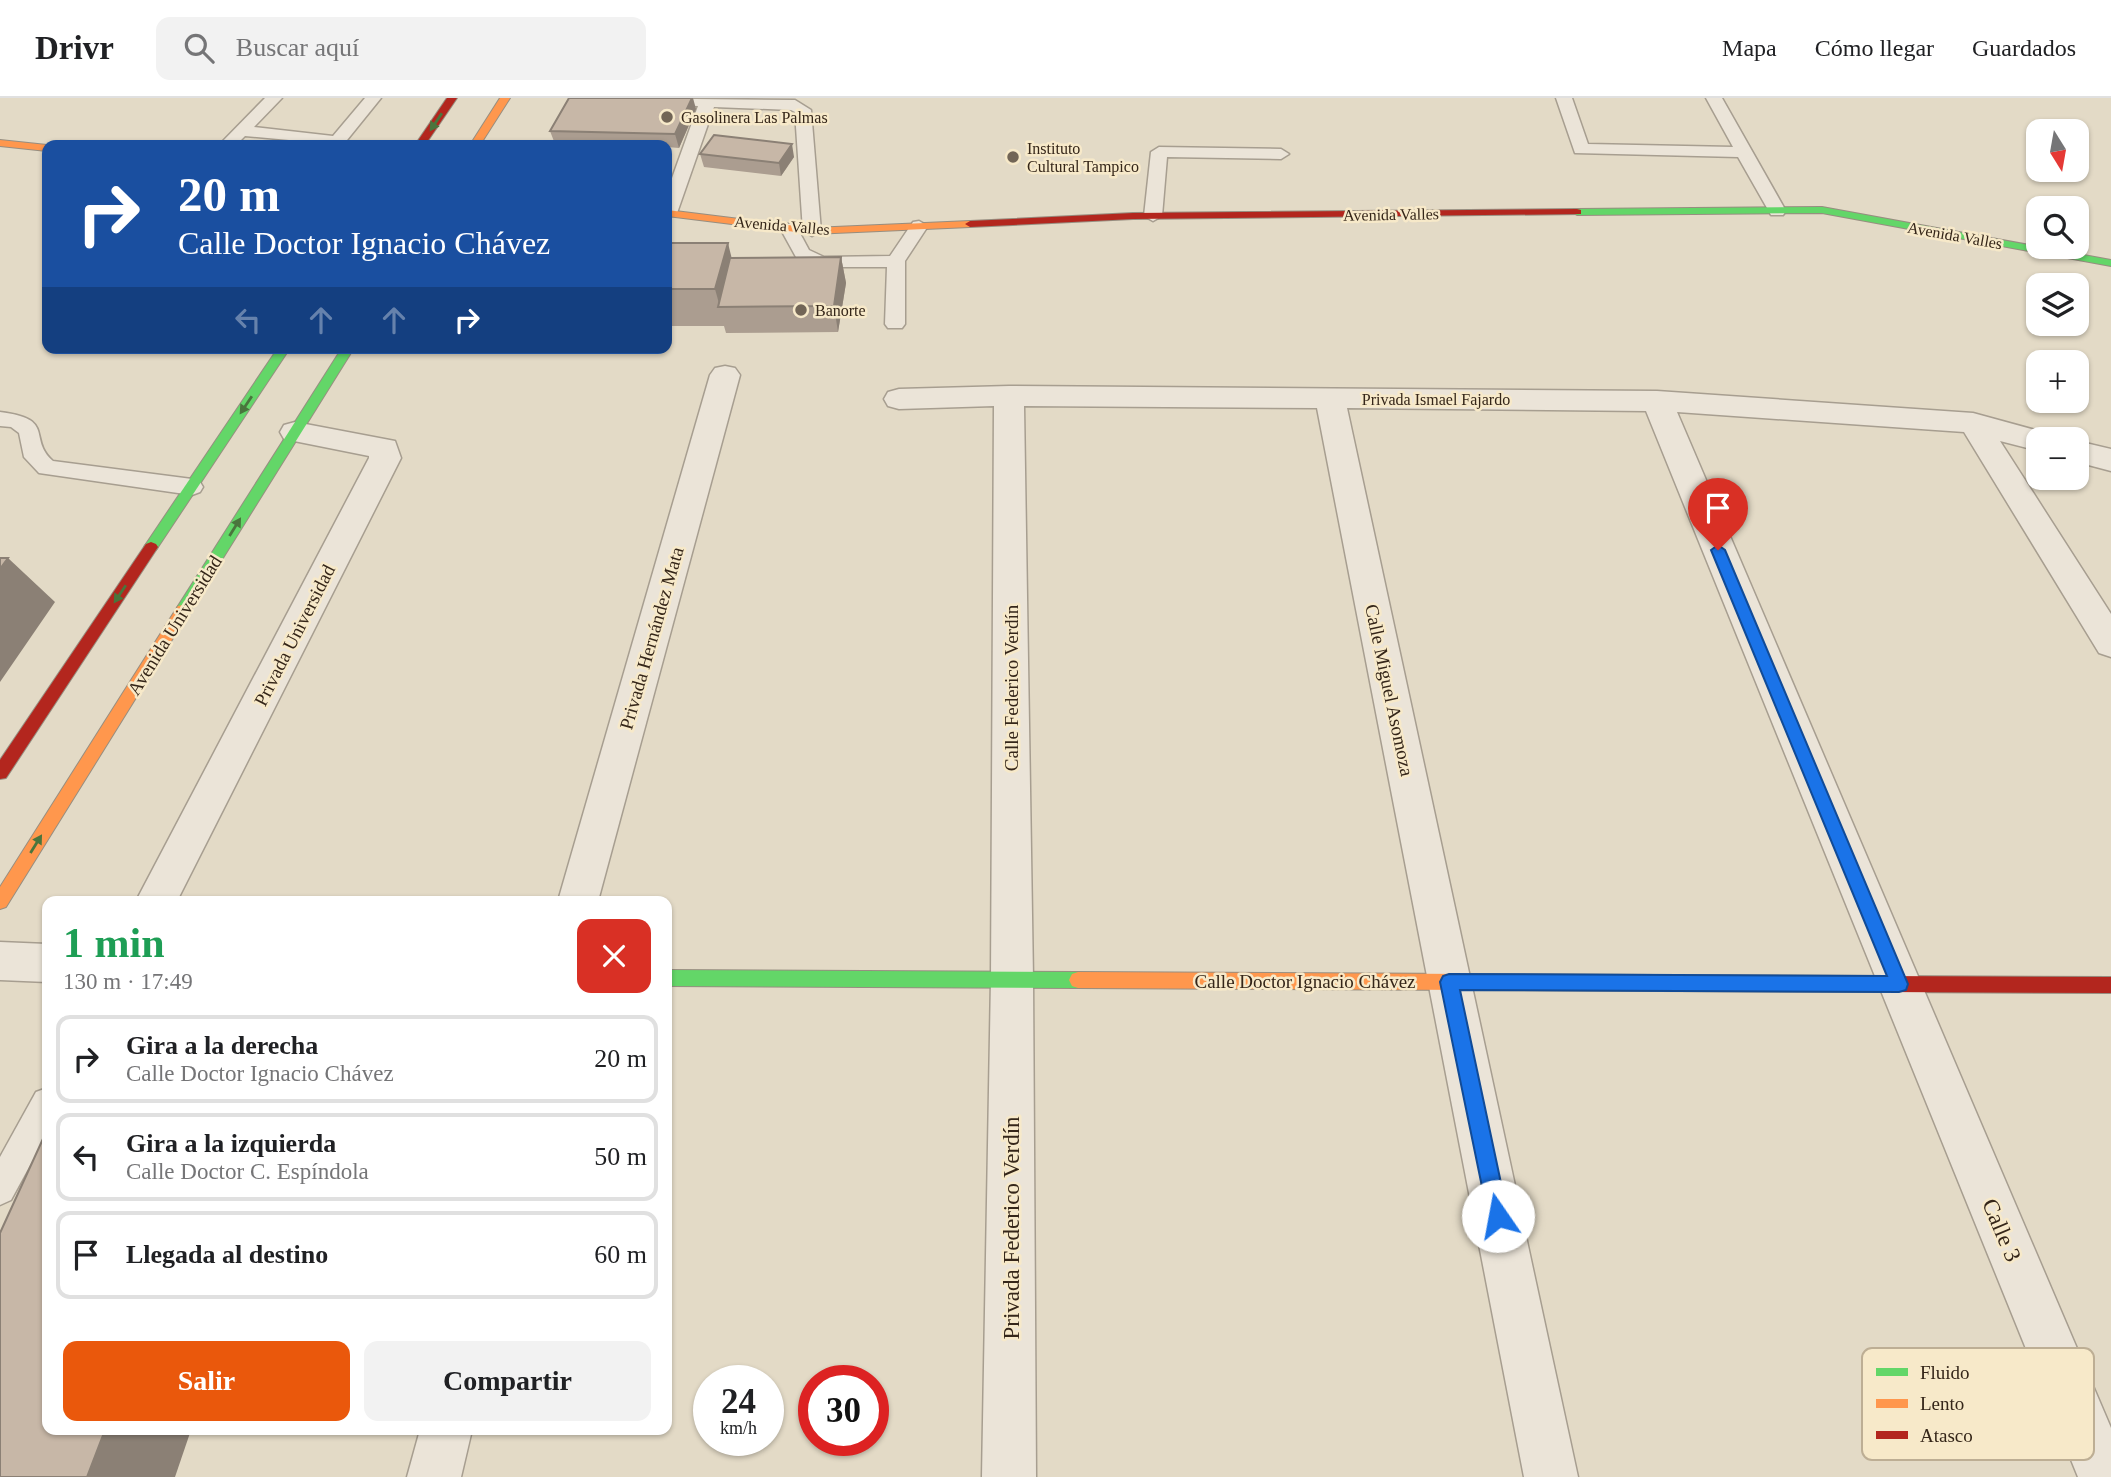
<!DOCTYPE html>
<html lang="es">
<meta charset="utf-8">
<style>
:root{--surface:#fff;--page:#f2f2f2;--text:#202124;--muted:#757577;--line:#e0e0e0;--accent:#ea580c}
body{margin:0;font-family:"Times New Roman",serif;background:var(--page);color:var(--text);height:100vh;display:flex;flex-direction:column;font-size:26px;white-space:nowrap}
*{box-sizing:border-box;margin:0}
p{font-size:23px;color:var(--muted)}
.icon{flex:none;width:38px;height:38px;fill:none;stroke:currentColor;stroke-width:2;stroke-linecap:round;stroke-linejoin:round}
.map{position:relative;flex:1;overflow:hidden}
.sheet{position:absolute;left:42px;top:798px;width:630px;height:539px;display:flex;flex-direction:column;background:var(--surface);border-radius:14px;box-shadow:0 2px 5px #0004}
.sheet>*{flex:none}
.top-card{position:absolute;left:42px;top:42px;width:630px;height:214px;border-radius:14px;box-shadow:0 2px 5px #0004;background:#1a4fa0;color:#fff;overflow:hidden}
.needle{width:46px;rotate:169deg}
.controls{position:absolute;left:2026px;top:21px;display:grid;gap:14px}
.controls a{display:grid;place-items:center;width:63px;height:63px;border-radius:14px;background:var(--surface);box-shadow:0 2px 5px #0004;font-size:35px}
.speed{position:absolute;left:693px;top:1267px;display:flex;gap:14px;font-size:35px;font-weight:700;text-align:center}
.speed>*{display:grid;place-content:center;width:91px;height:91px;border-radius:50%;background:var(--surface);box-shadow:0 2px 5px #0004;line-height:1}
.speed small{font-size:18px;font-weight:400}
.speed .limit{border:10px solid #d22;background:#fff;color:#111}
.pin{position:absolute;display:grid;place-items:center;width:60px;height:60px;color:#fff;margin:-72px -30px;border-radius:50% 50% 50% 0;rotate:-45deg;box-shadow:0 0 7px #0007}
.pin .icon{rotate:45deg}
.me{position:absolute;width:77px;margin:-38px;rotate:348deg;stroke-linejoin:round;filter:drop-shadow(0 0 5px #0008)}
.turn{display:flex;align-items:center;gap:24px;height:147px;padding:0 21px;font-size:32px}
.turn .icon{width:91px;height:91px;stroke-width:2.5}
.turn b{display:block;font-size:49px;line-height:60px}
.lanes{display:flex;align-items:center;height:66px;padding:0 21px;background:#0003;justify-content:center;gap:35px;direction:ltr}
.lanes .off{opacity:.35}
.round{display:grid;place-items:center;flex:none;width:74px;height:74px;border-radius:14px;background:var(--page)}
.overview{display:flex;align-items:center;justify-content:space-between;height:119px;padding:0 21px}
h1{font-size:42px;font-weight:600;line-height:52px;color:#1e9e55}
.cta{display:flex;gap:14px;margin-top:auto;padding:14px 21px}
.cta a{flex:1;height:80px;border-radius:14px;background:var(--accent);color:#fff;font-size:28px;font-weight:600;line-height:80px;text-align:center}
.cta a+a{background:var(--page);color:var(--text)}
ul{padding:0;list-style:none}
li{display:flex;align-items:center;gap:21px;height:88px;margin:0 14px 10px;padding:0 7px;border:4px solid var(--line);border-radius:14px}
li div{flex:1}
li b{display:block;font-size:26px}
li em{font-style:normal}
header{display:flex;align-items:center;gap:42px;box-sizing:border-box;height:98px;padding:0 35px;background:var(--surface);border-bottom:2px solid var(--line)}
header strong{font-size:33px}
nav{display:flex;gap:38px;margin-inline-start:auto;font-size:24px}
.search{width:490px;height:63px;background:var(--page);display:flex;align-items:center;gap:18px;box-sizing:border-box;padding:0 24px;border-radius:14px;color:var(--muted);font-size:26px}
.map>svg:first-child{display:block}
</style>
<header>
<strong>Drivr</strong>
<div class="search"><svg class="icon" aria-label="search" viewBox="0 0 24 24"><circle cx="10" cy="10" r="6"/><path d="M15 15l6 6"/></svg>Buscar aquí</div>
<nav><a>Mapa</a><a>Cómo llegar</a><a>Guardados</a></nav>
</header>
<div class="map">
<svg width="2111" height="1379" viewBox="0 0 2111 1379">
<rect width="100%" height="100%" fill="#e3dac6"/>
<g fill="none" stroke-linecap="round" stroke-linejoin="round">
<g stroke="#a79e90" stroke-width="3">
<g id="lane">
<path d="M265,0h17l-28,29 79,9 32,-38h16l-38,47 -98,-9 -9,9h-17z"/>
<path d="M602,0l193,2 16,10 10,121 -9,5 -9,-5 -8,-119 -4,-2 -77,-3 -37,106 -9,5 -1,-26 31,-86 -88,-3z"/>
<path d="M1556,0h16l16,46 145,3 -27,-49h16l64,113 -3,4h-12l-33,-58 -163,-4z"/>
<path d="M1159,49l122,2 8,5 -8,5 -114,-2 -5,59 -9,5 -9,-5 7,-64z"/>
<path d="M919,123l9,5 -23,35v63l-3,4h-14l-3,-4 2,-57h-73l-18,-10 -16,-29 3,-4h12l14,26 15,7 66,-1 23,-34z"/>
<path d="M0,314c57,7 27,26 53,49l139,18 8,3 3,5 -3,5 -8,3 -153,-22 -15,-16 -5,-24 -8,-6 -11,-1z"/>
<path d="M47,990v46l-36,66 -11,5v-48l36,-65z"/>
</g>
</g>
<g stroke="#a79e90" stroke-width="3">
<g id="street">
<path d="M725,268l10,2 5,7 -142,526h-40l152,-526 5,-7z"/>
<path d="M1009,288l648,5 316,22 77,21 3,5h-14v12l-39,-10 111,173v43l-12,-4 -135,-221 -287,-20 434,1016v49h-33l-432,-1066 -299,-3 231,1069h-54l-207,-1069 -293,-2 9,573 3,498h-54l9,-498 3,-573 -95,3 -11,-3 -4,-7 4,-7 11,-3z"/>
<path d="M295,324l100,19 6,17 -224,443h-41l233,-443v-2l-85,-17 -4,-7 4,-7z"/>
<path d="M2077,343l34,8v22l-34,-9z"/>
<path d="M0,844l47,2v38l-47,-2z"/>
<path d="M420,1332h52l-11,47h-54z"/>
</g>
</g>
<g stroke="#978e80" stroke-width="2">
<g id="fast">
<path d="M1822,109l289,53v6l-289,-53 -245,2 -5,-3 5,-3z"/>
<path d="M278,250h12l-134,202h-10l-2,-3 2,-3z"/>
<path d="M342,250h12l-166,266h-10l-2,-4 2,-4z"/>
<path d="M667,872l411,2 6,2 3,6 -3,6 -6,2 -411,-2z"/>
</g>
</g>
<g stroke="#978e80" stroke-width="2">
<g id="slow">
<path d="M500,0h10l-30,47h-10z"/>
<path d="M0,42l47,5v6l-47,-5z"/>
<path d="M667,112l145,18 158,-7 5,3 -5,3 -158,7 -145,-18z"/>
<path d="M183,507l5,1 2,4 -2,4 -182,293 -6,2v-22l178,-281z"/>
<path d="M1078,874l579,3 6,2 3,6 -3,6 -6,2 -579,-3 -6,-2 -3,-6 3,-6z"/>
</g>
</g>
<g stroke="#978e80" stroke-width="2">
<g id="jam">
<path d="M447,0h10l-32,47h-10z"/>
<path d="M1577,111l4,1v4l-448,5 -163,8 -5,-3 5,-3 163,-8z"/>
<path d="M151,444l5,2 2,3 -2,3 -150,228 -6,1v-19l146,-216z"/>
<path d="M1657,877l454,2v16l-454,-2 -6,-2 -3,-6 3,-6z"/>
</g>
</g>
<use href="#lane" fill="#ebe4d8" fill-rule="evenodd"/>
<use href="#street" fill="#ebe4d8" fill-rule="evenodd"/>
<use href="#fast" fill="#63d668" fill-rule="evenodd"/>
<use href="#slow" fill="#ff974d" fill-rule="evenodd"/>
<use href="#jam" fill="#b3261e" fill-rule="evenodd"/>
</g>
<g fill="#ab9d90">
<path d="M696,11l-17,39 -12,-1v-2l-112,-1 -5,-13z"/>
<path d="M700,56l94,3 -13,19 -77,-9z"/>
<path d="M667,145l65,15 109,-1 5,26 -8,49 -112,1 -2,-7h-57z"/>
</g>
<g fill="#8b8075">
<path d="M692,0h1l3,11 -17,39 -4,-14z"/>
<path d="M792,46l2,13 -13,19 -2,-13z"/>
<path d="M728,145l9,37 -17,27 -5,-18z"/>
<path d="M841,159l5,26 -8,49 -4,-26z"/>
<path d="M8,460l47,44 -55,80v-113z"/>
<path d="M105,1332h86l-16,47h-88z"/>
</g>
<g fill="#c7b7a7" stroke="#8b8075" stroke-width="2">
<path d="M569,0h123l-17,36 -125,-3z"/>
<path d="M714,37l78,9 -13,19 -79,-9z"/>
<path d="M667,145h61l-13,46h-48z"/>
<path d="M841,159l-7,49 -116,1 12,-49z"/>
<path d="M0,460h8l-8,11z"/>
<path d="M47,1032v300h58l-18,47h-87v-244z"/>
</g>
<defs><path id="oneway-solid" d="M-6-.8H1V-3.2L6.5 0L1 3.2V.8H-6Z" transform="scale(1.75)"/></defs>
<g fill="#4a753d">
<use href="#oneway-solid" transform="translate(436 24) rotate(124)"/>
<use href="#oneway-solid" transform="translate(246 307) rotate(124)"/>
<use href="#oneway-solid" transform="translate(235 429) rotate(-58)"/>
<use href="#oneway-solid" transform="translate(120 496) rotate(124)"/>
<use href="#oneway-solid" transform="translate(36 746) rotate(-58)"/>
</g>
<path fill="#1a73e8" stroke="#114b97" stroke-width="2" d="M1718,447l7,5 183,434 -2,6 -7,2 -439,-2 48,226 -3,7 -7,3 -7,-3 -3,-7 -48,-234 3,-6 6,-2 438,2 -176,-426z"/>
<g fill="#726556" stroke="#f7e9c9" stroke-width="2.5">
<circle cx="667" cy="19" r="7"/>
<circle cx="1013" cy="59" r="7"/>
<circle cx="801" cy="212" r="7"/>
</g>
<g text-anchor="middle" stroke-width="5" stroke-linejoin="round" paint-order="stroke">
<g font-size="16" fill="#352619" stroke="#f7e9c9" text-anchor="start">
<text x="681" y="25">Gasolinera Las Palmas</text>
<text x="1027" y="56">Instituto<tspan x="1027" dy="18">Cultural Tampico</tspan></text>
<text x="815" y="218">Banorte</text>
</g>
<g font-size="16" fill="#352619" stroke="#f7e9c9">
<text transform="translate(1391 116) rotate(-1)" y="6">Avenida Valles</text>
<text transform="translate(782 127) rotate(5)" y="6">Avenida Valles</text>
<text transform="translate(1955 137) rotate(10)" y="6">Avenida Valles</text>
<text x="1436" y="307">Privada Ismael Fajardo</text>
</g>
<g font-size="19" fill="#352619" stroke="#f7e9c9">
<text transform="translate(174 527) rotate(-58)" y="7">Avenida Universidad</text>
<text transform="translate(294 537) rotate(-63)" y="7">Privada Universidad</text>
<text transform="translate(651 540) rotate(-74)" y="7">Privada Hernández Mata</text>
<text transform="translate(1011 590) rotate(-90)" y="7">Calle Federico Verdín</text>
<text transform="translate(1390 592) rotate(78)" y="7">Calle Miguel Asomoza</text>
<text x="1305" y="890">Calle Doctor Ignacio Chávez</text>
</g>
<g font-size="23" fill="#352619" stroke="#f7e9c9">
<text transform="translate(1011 1130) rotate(-90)" y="8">Privada Federico Verdín</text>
<text transform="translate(2002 1132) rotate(67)" y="8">Calle 3</text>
</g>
</g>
<rect x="1862" y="1250" width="232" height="112" rx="10" fill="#f7e9c9" stroke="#bdae94" stroke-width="2"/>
<rect x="1876" y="1270" width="32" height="8" fill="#63d668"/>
<rect x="1876" y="1301" width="32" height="9" fill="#ff974d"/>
<rect x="1876" y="1333" width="32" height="8" fill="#b3261e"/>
<g font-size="19" fill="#352619">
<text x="1920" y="1281">Fluido</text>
<text x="1920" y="1312">Lento</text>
<text x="1920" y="1344">Atasco</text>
</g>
</svg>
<div class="controls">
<a><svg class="needle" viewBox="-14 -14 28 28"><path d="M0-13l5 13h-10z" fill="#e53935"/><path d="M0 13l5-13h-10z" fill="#757577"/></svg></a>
<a><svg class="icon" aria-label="search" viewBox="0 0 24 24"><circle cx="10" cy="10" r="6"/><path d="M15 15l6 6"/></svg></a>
<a><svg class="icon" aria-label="layers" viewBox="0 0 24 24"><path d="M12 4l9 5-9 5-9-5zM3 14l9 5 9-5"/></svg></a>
<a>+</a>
<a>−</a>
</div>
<div class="speed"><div>24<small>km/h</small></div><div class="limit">30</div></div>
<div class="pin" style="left:1718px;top:452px;background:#d93025"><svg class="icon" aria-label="arrive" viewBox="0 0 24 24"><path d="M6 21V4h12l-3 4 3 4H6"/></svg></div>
<svg class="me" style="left:1498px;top:1118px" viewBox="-20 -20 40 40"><circle r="19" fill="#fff"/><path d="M0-13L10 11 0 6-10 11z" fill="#1a73e8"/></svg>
<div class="top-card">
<div class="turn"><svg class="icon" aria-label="right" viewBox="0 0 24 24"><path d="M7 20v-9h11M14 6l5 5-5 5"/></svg><div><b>20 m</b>Calle Doctor Ignacio Chávez</div></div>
<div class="lanes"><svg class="icon off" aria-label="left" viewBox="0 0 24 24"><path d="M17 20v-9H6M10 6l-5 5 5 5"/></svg><svg class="icon off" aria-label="ahead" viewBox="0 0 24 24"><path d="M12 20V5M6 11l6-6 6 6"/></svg><svg class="icon off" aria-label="ahead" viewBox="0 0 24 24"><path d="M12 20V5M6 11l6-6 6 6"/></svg><svg class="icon" aria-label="right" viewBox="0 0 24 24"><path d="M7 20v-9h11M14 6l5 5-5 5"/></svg></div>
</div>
<section class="sheet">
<div class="overview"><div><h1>1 min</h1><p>130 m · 17:49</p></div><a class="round" style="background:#d93025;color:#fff"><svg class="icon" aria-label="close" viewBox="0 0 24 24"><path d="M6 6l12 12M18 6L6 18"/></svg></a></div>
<ul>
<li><svg class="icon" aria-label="right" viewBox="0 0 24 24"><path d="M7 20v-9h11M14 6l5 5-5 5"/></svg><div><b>Gira a la derecha</b><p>Calle Doctor Ignacio Chávez</p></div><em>20 m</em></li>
<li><svg class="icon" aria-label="left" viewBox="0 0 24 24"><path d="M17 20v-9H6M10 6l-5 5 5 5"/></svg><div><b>Gira a la izquierda</b><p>Calle Doctor C. Espíndola</p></div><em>50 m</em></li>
<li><svg class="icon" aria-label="arrive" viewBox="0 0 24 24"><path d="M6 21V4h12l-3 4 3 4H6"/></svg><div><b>Llegada al destino</b></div><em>60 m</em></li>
</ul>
<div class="cta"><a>Salir</a><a>Compartir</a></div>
</section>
</div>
